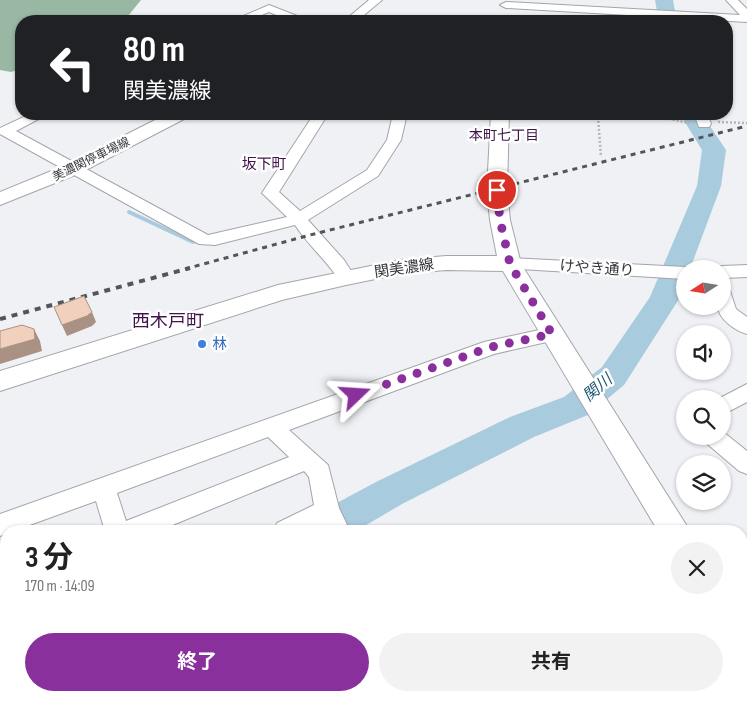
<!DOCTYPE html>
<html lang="ja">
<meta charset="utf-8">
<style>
:root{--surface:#fff;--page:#f2f2f2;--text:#222;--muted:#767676;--accent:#89309c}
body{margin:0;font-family:"Sofia Sans Condensed","Noto Sans JP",sans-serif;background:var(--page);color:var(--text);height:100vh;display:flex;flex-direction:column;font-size:19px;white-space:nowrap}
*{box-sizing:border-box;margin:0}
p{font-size:16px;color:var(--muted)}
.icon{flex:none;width:28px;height:28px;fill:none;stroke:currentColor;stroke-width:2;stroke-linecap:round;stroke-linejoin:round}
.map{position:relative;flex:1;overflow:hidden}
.details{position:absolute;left:0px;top:525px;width:748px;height:176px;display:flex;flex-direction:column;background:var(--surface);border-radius:20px 20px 0 0;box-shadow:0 1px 4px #0004}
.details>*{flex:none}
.banner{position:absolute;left:15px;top:15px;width:718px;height:105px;border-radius:20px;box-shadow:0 1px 4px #0004;background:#202124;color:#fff;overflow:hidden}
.needle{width:32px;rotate:258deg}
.controls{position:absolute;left:676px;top:260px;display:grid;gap:10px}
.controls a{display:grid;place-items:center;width:55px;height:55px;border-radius:50%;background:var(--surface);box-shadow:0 1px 4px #0004;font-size:25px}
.pin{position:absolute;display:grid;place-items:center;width:42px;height:42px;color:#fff;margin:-21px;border:2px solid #fff;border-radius:50%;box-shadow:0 1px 5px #0007}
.me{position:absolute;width:55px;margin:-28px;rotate:70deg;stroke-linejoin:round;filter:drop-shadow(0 0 4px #0008)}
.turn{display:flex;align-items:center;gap:18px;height:105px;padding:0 25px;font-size:22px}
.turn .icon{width:65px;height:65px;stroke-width:2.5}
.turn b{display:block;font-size:35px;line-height:42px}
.round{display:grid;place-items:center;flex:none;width:52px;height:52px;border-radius:26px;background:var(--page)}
.headline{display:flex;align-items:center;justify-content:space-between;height:85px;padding:0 25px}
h1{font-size:30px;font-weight:700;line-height:38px}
.cta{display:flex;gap:10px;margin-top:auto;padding:10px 25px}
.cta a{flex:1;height:58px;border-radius:30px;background:var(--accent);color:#fff;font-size:20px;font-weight:700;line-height:58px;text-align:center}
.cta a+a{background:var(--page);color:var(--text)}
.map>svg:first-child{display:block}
</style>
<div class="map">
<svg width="747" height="701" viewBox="0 0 747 701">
<rect width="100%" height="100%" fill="#eff1f5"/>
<path fill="#99b8a4" d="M0,0h141l-17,21h-103v48l-10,3 -11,-2z"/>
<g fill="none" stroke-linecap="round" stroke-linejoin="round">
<path stroke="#a9cbde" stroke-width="4" d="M129,212l64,30"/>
<g fill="#a9cbde" fill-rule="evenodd">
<path d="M655,0h18l2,11 -4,7 2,3h-18l-2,-3 4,-7z"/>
<path d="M680,114h22l24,36 -5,36 -31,83h-5v13l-6,17 -55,86 -36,30 -54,22 -132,67 -46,27h-54l5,-12 69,-37 134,-65 54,-20 38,-30 48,-70 47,-111 5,-36z"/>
<path d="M55,695h45l-2,6h-46z"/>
</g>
<g stroke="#a3a5aa" stroke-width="2">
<g id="minor">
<path d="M369,0h13l-25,21h-13z"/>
<path d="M726,0h12l9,9v13l-241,-14 -6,-3 6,-3 234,13z"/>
<path d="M269,5l36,14 2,2h-16l-22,-9 -22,9h-15z"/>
<path d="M30,114h18l-32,17 192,104 79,-18 -25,-24 52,-79h14l-49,78 21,19 67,-41 20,-30 6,-26h14l-6,26 -23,36 -70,44 36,40 11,17 -3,4 -6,2 -6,-2c-13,-20 -32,-36 -45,-56l-80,20 -16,-1 -199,-110v-6z"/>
<path d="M694,114h14l3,10 -2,3h-10z"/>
<path d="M510,258l175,9 6,2h-6v10l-181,-11 -3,-4 3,-4z"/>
<path d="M747,265v12l-25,1v-9h-7l7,-3z"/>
<path d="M722,287l7,1 7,21 11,8v17c-13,-4 -27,-14 -30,-28h5z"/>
<path d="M553,327l7,2 3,5 -3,5 -66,15 -205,76 39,35 11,43 11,23h-25l-3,-6 -13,6h-35l3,-8 37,-18 -5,-28 -5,-6 -146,60h-53l-9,-30 -83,30h-7v3l-6,2v-22l484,-172zM268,437l21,20 -163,64 -9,-28z"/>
<path d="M747,384v18l-25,13v-16h-4z"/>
<path d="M722,431l25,20v23l-8,-3 -34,-29 -3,-6h20z"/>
<path d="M16,695h32l-2,6h-32z"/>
<path d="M419,695h29l2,6h-29z"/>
</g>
</g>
<g stroke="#a3a5aa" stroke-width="2">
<g id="major">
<path d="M167,114h22l-3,4 -106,55 -80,32v-13l66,-27z"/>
<path d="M491,114h18l-2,76 3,30 11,44 169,267h-32l-155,-260 -57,-1 -46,4 -54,11 -64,15 -282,91v-20l278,-86 122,-25 46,-4h51l-7,-36 -3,-30z"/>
<path d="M741,621l6,2v41l-6,-2z"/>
</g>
</g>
<g stroke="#b5b7ba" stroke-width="2" stroke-dasharray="2 2" stroke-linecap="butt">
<path d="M598,114v5"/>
<path d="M644,114l24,5"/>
</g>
<g stroke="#b5b7ba" stroke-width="2.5" stroke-dasharray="2 2" stroke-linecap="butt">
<path d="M598,117l3,40"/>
<path d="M661,117l28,6"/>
<path d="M718,122l29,1"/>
</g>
<use href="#minor" fill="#fff" fill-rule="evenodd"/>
<use href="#major" fill="#fff" fill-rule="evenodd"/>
<path stroke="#545557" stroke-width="3" stroke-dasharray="5 5" stroke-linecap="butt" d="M185,269l125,-34 437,-109"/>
<path stroke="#545557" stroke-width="4" stroke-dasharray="6 6" stroke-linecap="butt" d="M0,319l190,-51"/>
</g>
<g fill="#a99284">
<path d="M92,312l4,10 -4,4 -25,10 -5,-11z"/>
<path d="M34,329l6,12 2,10 -42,13v-15z"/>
</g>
<g fill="#f1d0bd" stroke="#a99284">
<path d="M84,296l8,16 -5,4 -25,9 -8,-18z"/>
<path d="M22,325l12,4 1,10 -35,10v-18z"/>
</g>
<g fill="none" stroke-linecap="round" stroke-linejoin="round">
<path stroke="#89309c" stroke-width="9" stroke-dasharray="0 16.2" d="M356,395l135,-48 61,-13 -42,-70 -10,-44 -3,-30"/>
</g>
<circle fill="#3f7fe0" stroke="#fefeff" stroke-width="2" cx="202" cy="344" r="5"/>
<g text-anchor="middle" stroke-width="5" stroke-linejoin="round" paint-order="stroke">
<g font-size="12" fill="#353638" stroke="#fefeff">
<text transform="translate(91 159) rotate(-26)" y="4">美濃関停車場線</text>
</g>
<g font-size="14" fill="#401549" stroke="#fefeff">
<text x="504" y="140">本町七丁目</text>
</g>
<g font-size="15" fill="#401549" stroke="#fefeff">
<text x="264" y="169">坂下町</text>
</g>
<g font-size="15" fill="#353638" stroke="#fefeff">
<text transform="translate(404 268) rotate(-8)" y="5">関美濃線</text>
<text transform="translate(597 268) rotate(4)" y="5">けやき通り</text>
</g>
<g font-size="15" fill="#366cbe" stroke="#fefeff" text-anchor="start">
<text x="212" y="349">林</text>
</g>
<g font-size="16" font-style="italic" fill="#1d5874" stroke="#fefeff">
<text transform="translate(597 387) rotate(-40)" y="6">関川</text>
</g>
<g font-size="18" fill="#401549" stroke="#fefeff">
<text x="168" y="327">西木戸町</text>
</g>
</g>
</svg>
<div class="controls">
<a><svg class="needle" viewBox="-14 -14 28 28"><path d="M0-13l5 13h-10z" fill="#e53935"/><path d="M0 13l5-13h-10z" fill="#767676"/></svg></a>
<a><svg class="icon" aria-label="sound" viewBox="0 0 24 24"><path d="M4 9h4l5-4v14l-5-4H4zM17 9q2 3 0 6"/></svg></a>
<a><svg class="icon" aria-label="search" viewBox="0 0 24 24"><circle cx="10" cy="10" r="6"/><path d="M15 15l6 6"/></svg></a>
<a><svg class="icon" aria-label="layers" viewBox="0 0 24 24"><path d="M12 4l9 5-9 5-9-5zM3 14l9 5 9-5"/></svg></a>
</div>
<div class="pin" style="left:497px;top:190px;background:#d93025"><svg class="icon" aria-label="arrive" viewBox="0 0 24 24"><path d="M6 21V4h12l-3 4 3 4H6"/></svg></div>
<svg class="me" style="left:356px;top:395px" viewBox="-20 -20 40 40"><path d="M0-17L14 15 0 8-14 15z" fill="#89309c" stroke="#fff" stroke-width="4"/></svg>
<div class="banner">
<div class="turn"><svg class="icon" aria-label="left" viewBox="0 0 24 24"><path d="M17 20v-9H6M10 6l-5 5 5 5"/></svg><div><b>80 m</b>関美濃線</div></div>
</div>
<section class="details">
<div class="headline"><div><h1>3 分</h1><p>170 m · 14:09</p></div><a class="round"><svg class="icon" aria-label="close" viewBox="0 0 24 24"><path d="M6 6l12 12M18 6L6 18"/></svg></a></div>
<div class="cta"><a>終了</a><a>共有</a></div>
</section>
</div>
